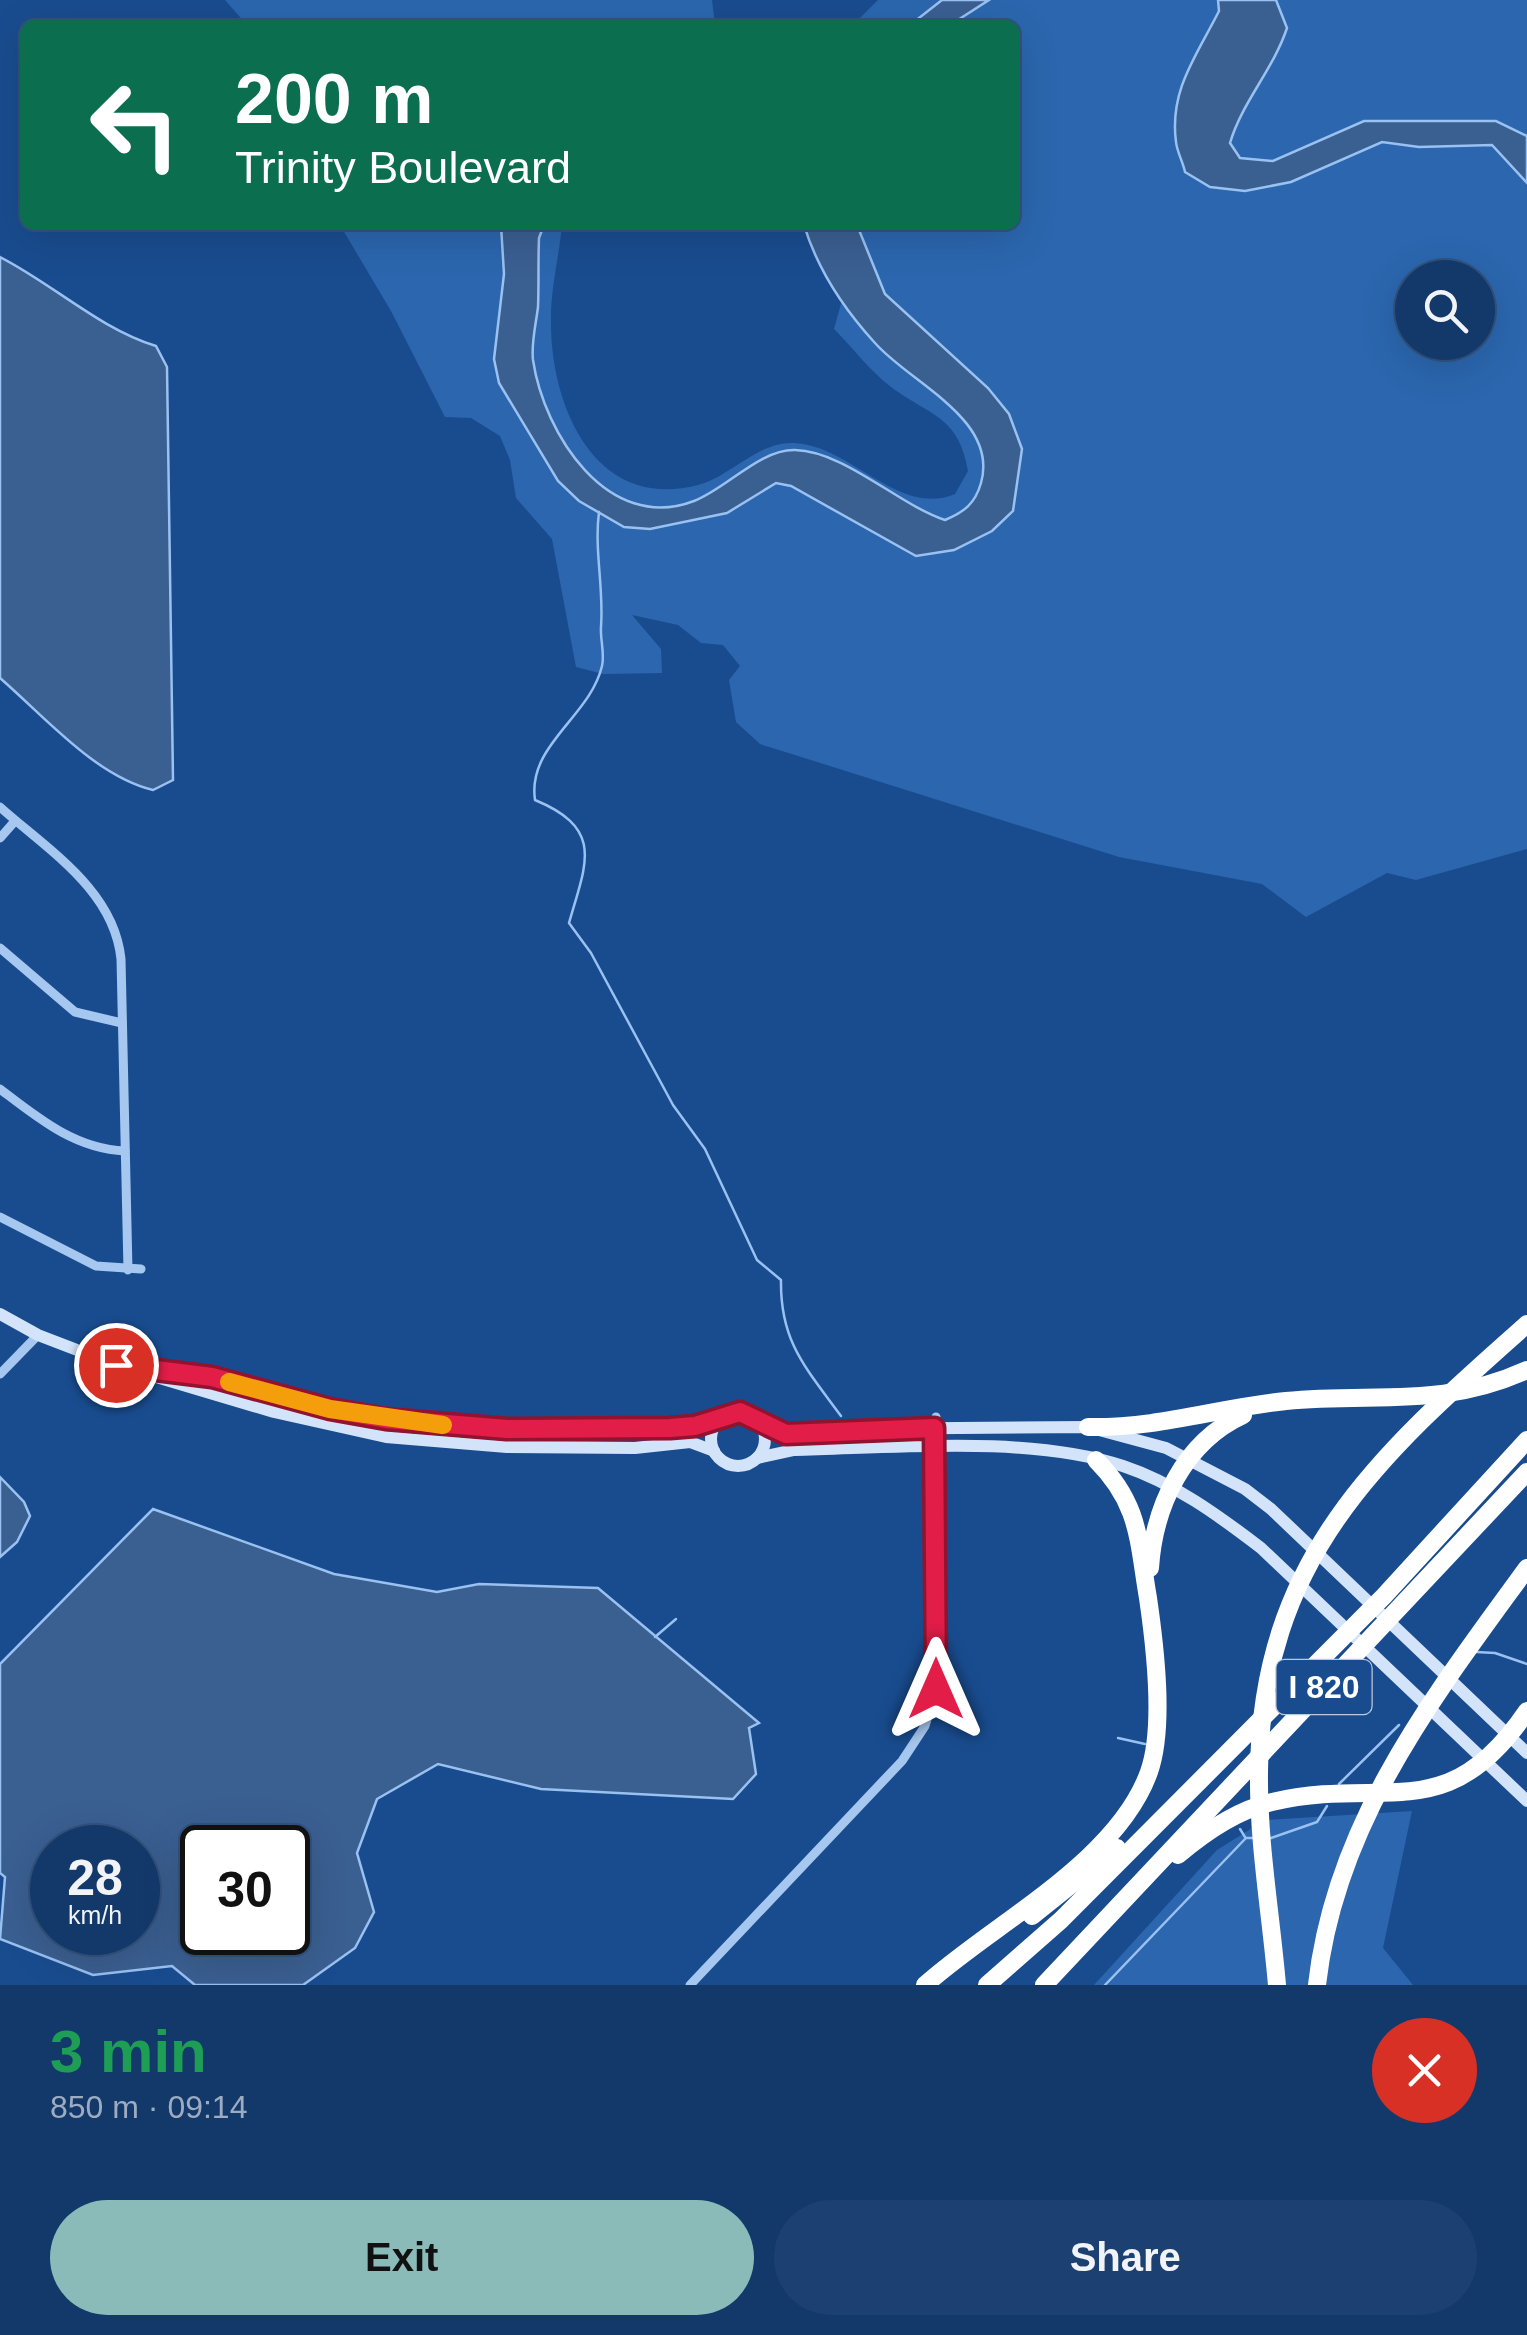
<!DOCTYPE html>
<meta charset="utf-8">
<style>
:root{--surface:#13396b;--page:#1c4071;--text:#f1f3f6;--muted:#9dacc1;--line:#32537e;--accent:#8bbbb9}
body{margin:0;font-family:Arial,sans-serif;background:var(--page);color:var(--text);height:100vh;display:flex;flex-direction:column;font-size:38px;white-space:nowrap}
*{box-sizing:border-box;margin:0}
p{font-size:32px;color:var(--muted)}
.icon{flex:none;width:55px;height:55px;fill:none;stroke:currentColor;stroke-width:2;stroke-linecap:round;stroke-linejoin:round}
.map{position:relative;height:1985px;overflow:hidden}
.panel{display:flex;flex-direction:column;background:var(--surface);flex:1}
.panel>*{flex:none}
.banner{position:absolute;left:20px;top:20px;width:1000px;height:210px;border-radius:15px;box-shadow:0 10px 40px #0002,0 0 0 2px var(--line);background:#0b6e4f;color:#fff;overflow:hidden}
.tools{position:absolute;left:1395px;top:260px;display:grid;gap:20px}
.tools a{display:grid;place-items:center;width:100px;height:100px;border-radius:50%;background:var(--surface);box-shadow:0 10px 40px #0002,0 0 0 2px var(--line);font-size:50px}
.speed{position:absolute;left:30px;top:1825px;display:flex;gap:20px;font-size:50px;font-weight:700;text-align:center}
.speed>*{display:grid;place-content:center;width:130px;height:130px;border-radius:50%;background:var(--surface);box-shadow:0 10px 40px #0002,0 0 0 2px var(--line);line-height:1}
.speed small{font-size:25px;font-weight:400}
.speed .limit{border:5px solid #111;border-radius:15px;background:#fff;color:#111}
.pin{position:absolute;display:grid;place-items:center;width:85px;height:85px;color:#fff;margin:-42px;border:5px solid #fff;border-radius:50%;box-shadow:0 2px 10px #0007}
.me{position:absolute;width:110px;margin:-55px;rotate:0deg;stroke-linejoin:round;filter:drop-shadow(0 0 8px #0008)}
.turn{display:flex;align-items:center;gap:35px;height:210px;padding:0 50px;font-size:45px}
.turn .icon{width:130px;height:130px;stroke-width:2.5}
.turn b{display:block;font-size:70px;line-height:85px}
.round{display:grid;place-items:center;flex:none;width:105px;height:105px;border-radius:52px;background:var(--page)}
.summary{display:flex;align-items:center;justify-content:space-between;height:170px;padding:0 50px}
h1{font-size:60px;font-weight:800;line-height:75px;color:#1e9e55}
.button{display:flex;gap:20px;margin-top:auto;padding:20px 50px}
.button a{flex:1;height:115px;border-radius:60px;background:var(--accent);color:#111;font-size:40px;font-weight:800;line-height:115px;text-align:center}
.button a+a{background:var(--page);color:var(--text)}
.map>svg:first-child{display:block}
</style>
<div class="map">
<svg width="1527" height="1985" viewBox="0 0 1527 1985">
<rect width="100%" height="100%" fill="#194c8f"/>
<g fill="#2b66ae" fill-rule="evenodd">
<path d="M225,0h487l3,25h-468z"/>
<path d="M878,0h649v849l-111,31 -29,-7 -81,44 -44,-33 -143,-27 -359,-113 -24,-22 -7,-42 11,-14 -17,-21 -22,-2 -23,-18 -46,-10 29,34 1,24 -59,1 -27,-7 -24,-128 -36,-41 -6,-38 -10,-24 -29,-18 -26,-1 -54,-106 -51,-86h222c-3,32 -12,67 -11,98 0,85 45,189 147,162 32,-8 60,-44 96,-42 57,2 104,75 161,51l13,-23c-9,-55 -38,-55 -77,-84 -21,-16 -38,-39 -57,-58l15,-54 -11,-50h177v-200h-162zM1412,278h66v64h-66z"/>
<path d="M1412,1811l-29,137 30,37h-319l123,-135 48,-30z"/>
</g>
<g fill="#3a5f91" stroke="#99c1f1" stroke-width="2.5" fill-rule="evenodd">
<path d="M942,0h47l-39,25h-40z"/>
<path d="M1218,0h58l11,28c-14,42 -45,74 -57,115l10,15 33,3 91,-40h132l31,15v47l-35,-38 -73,2 -37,-5 -91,40 -46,9 -35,-4 -25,-15c-2,-10 -8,-20 -9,-30 -7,-52 21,-87 43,-131z"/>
<path d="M501,225h43l-5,13c-1,23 0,46 -1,69 -2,17 -7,36 -5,53 11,74 75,174 161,141 32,-12 66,-52 101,-51 49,1 104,55 150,70 19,-8 30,-16 36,-37 18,-64 -71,-100 -106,-140 -32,-35 -57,-72 -71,-118h53l28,69 103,94 21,26 13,35 -9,62 -21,20 -38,19 -38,6 -125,-70 -15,-3 -49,30 -77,16 -26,-2 -45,-26 -21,-20 -59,-98 -5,-24 10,-85z"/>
<path d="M0,257c53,27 100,72 156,89l11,21 6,413 -20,10c-58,-14 -109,-74 -153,-112z"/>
<path d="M0,1477l24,25 6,14 -13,26 -17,15z"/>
<path d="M153,1509l181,65 103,18 42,-8 119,4 161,135 -10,5 7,46 -23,25 -192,-10 -103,-25 -61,35 -20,54 17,59 -19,36 -52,37h-108l-23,-19 -79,9 -93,-36 5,-62 -5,-4v-209zM52,1848h86v84h-86zM202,1848h86v84h-86z"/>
</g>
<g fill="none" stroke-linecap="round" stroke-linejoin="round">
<g stroke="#99c1f1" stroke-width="2.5">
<path d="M599,512c-5,38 5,76 2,115 -1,12 4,27 1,39 -12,51 -75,79 -67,134 70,29 51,63 34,123l22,30 82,152 32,44 52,111 24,20c-1,62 25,88 60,136"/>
<path d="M655,1637l21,-18"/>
<path d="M1476,1652l19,1 32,11"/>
<path d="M1118,1738l27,6"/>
<path d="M1339,1784l60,-59"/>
<path d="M1240,1829l5,8"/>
<path d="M1268,1839l49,-17 10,-16"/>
<path d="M1105,1985l141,-147h9"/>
</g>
<g stroke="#a6c7ef" stroke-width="9">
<path d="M0,807c48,43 114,83 121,152l7,311"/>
<path d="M0,838l15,-17"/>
<path d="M0,948l75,64 47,11"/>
<path d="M0,1089c38,29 75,60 125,62"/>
<path d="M0,1217l96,49 45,3"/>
<path d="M0,1374l38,-39"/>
<path d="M690,1985l212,-224 23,-35 11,-37v-272"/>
</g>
<g stroke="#d3e4fa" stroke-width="12">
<path d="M0,1314l38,21 78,30 158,47 112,25 121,10 128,1 55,-6 24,9"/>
<path d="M153,1370l59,7 118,32 126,17 214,2 48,-8"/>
<circle cx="738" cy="1439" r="27"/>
<path d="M760,1424l17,9 18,2 45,-6 248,-2 78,21 79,41 26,20 256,244"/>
<path d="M757,1458l37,-8c99,-2 235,-15 329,16 51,17 95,49 138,82l266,253"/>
</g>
<g stroke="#fff" stroke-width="18">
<path d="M1088,1427c74,1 128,-19 198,-26 89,-9 155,8 241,-31"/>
<path d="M1150,1568c4,-62 34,-126 93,-153"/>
<path d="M1178,1855c27,-23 59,-45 94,-53 114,-27 174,28 255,-91"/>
<path d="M1032,1916l85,-68"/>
<path d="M925,1985c69,-62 192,-123 224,-213 16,-45 6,-126 -1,-174 -10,-58 -8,-94 -52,-138"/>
<path d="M987,1985l74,-65 323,-324 143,-156"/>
<path d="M1044,1985l483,-513"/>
<path d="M1277,1985c-6,-70 -19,-143 -18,-213 2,-214 120,-317 268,-448"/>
<path d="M1317,1985c18,-163 117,-289 210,-417"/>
</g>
</g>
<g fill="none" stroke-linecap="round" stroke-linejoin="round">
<g stroke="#92132f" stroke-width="25">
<path id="route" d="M116,1365l96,12 118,32 56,10 121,10 163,-1 25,-2 45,-14 46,22 148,-6 2,261"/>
</g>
<use href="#route" stroke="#e11d48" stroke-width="18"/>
<path stroke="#f59e0b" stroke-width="18" d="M229,1382l101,27 113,16"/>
</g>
<g text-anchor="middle" stroke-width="9" stroke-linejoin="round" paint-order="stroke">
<rect fill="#194c8f" stroke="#bac9dd" stroke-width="2.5" x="1276.5" y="1660" width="95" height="54" rx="8"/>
<g font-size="32" font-weight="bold" fill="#fff">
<text x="1324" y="1698">I 820</text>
</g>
</g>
</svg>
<div class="tools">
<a><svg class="icon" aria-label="search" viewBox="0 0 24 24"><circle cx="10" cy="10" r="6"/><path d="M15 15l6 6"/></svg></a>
</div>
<div class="speed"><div>28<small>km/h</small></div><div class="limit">30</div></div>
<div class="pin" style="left:116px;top:1365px;background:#d93025"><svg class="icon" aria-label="arrive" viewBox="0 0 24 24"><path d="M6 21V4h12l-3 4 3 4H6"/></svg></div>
<svg class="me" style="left:936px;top:1689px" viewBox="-20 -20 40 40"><path d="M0-17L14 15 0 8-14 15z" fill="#e11d48" stroke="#fff" stroke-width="4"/></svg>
<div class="banner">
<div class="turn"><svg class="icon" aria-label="left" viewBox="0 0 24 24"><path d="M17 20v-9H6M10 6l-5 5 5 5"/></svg><div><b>200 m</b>Trinity Boulevard</div></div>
</div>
</div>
<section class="panel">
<div class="summary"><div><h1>3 min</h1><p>850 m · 09:14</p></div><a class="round" style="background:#d93025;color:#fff"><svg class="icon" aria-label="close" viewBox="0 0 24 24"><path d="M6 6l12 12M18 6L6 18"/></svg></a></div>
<div class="button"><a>Exit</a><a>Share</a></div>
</section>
